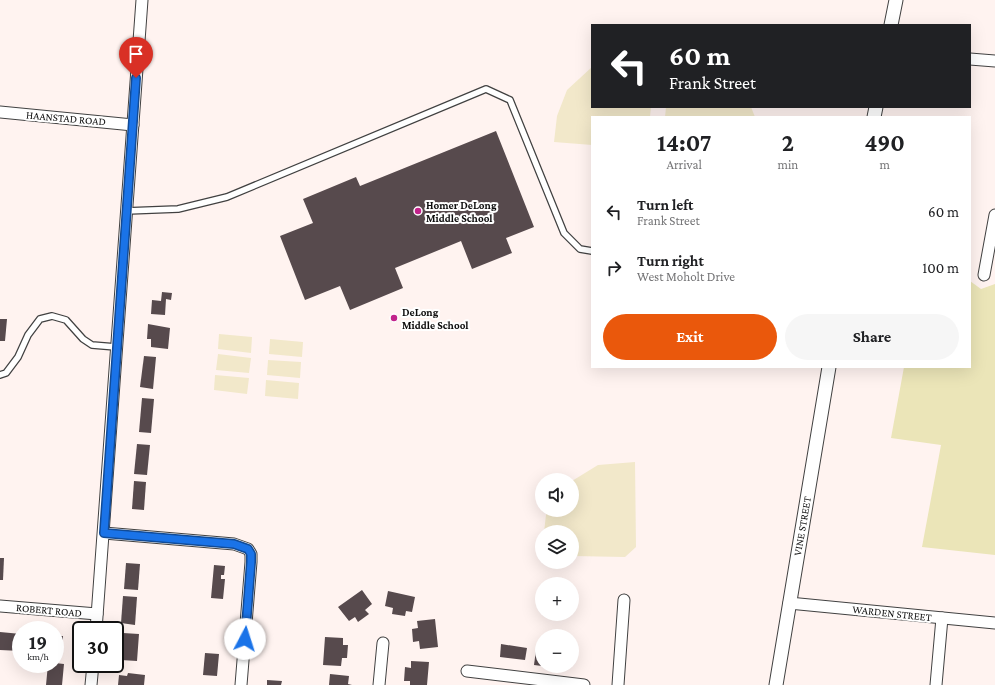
<!DOCTYPE html>
<meta charset="utf-8">
<style>
:root{--surface:#fff;--page:#f6f6f6;--text:#202124;--muted:#757577;--accent:#ea580c}
body{margin:0;font-family:"Crimson Pro",serif;background:var(--page);color:var(--text);height:100vh;display:flex;flex-direction:column;font-size:15px;white-space:nowrap}
*{box-sizing:border-box;margin:0}
p{font-size:13px;color:var(--muted)}
.icon{flex:none;width:22px;height:22px;fill:none;stroke:currentColor;stroke-width:2;stroke-linecap:round;stroke-linejoin:round}
.map{position:relative;flex:1;overflow:hidden}
.panel{position:absolute;left:591px;top:116px;width:380px;height:252px;display:flex;flex-direction:column;background:var(--surface);border-radius:0px;box-shadow:0 4px 16px #0002}
.panel>*{flex:none}
.top-card{position:absolute;left:591px;top:24px;width:380px;height:84px;border-radius:0px;box-shadow:0 4px 16px #0002;background:#202124;color:#fff;overflow:hidden}
.tools{position:absolute;left:535px;top:473px;display:grid;gap:8px}
.tools a{display:grid;place-items:center;width:44px;height:44px;border-radius:50%;background:var(--surface);box-shadow:0 4px 16px #0002;font-size:20px}
.speed{position:absolute;left:12px;top:621px;display:flex;gap:8px;font-size:20px;font-weight:700;text-align:center}
.speed>*{display:grid;place-content:center;width:52px;height:52px;border-radius:50%;background:var(--surface);box-shadow:0 4px 16px #0002;line-height:1}
.speed small{font-size:10px;font-weight:400}
.speed .limit{border:2px solid #111;border-radius:6px;background:#fff;color:#111}
.pin{position:absolute;display:grid;place-items:center;width:34px;height:34px;color:#fff;margin:-41px -17px;border-radius:50% 50% 50% 0;rotate:-45deg;box-shadow:0 0 4px #0007}
.pin .icon{rotate:45deg}
.me{position:absolute;width:44px;margin:-22px;rotate:5deg;stroke-linejoin:round;filter:drop-shadow(0 0 3px #0008)}
.turn{display:flex;align-items:center;gap:14px;height:84px;padding:0 12px;font-size:18px}
.turn .icon{width:52px;height:52px;stroke-width:2.5}
.turn b{display:block;font-size:28px;line-height:34px}
.eta{display:flex;justify-content:space-evenly;align-items:center;height:68px;text-align:center}
.eta b{font-size:24px;font-weight:700;line-height:28px}
.primary-button{display:flex;gap:8px;margin-top:auto;padding:8px 12px}
.primary-button a{flex:1;height:46px;border-radius:24px;background:var(--accent);color:#fff;font-size:16px;font-weight:700;line-height:46px;text-align:center}
.primary-button a+a{background:var(--page);color:var(--text)}
ul{padding:0;list-style:none}
li{display:flex;align-items:center;gap:12px;height:56px;padding:0 12px}
li div{flex:1}
li b{display:block;font-size:15px}
li em{font-style:normal}
.map>svg:first-child{display:block}
</style>
<div class="map">
<svg width="995" height="685" viewBox="0 0 995 685">
<rect width="100%" height="100%" fill="#fff3f0"/>
<path fill="#ebe5b8" d="M970,281l11,8 14,-5v271l-73,-8 19,-102 -50,-7 13,-71h66z"/>
<g fill="#f2e8ca">
<path d="M592,67v40h59l-1,10h-58v28l-38,-3 3,-26 10,-26z"/>
<path d="M666,107h85l4,10h-90z"/>
<path d="M219,334l33,3 -1,16 -33,-4z"/>
<path d="M270,339l33,3 -1,15 -33,-3z"/>
<path d="M218,354l33,4 -2,15 -33,-3z"/>
<path d="M268,360l33,2 -1,16 -33,-3z"/>
<path d="M215,375l34,3 -2,16 -33,-4z"/>
<path d="M266,380l33,3 -1,16 -33,-3z"/>
<path d="M635,462l1,85 -11,10 -53,-1v-24h-28l2,-17 3,-5h23v-29l26,-16z"/>
</g>
<g fill="#574a4d">
<path d="M496,131l38,96 -28,11 6,15 -40,16 -11,-28 -66,27 8,20 -53,22 -10,-24 -35,14 -25,-64 33,-13 -10,-24 53,-22 4,9z"/>
<path d="M162,292l10,1 -1,7 -5,-1 -1,16 -14,-1 1,-14 9,1z"/>
<path d="M0,319h7l-2,22h-5z"/>
<path d="M148,324l22,4 -2,21 -17,-2v-8h-4z"/>
<path d="M144,356l12,1 -3,32 -13,-2z"/>
<path d="M142,398l12,1 -3,34 -12,-1z"/>
<path d="M137,444l13,1 -3,30 -13,-1z"/>
<path d="M134,481l12,1 -2,28 -12,-1z"/>
<path d="M0,558h4l-1,22h-3z"/>
<path d="M126,563l14,1 -2,26 -14,-1z"/>
<path d="M214,565l11,1 -1,9h-3v4h4l-2,20 -12,-1z"/>
<path d="M362,590l10,14 -7,6 4,4 -11,8 -3,-5 -6,4 -11,-14z"/>
<path d="M388,591l27,6 -3,15 -6,-1 -1,5 -13,-2 1,-6 -8,-2z"/>
<path d="M123,596l14,1 -2,28 -14,-2z"/>
<path d="M435,619l3,28 -18,2 -1,-8 -6,1 -1,-13 6,-1 -1,-7z"/>
<path d="M0,632l21,2v17l-21,-1z"/>
<path d="M123,633l16,1 -2,27 -16,-1v-6h-2l1,-15h2z"/>
<path d="M55,636h8l-1,18 -7,-1z"/>
<path d="M325,637l18,1v7h5l-1,13h-5l-1,8 -18,-1z"/>
<path d="M501,644l26,4 -2,12 -25,-3z"/>
<path d="M536,650h6v16l-8,-1z"/>
<path d="M205,653l14,1 -2,22 -14,-1z"/>
<path d="M411,661l18,1 -2,23h-17v-4h-6l1,-14 6,1z"/>
<path d="M55,663l9,1 -2,21h-16l2,-21z"/>
<path d="M128,673l17,2 -1,10h-26l1,-10 8,1z"/>
<path d="M330,674l19,2 -1,8 4,1h-23z"/>
<path d="M267,680l15,1 -1,4h-14z"/>
</g>
<g fill="none" stroke-linecap="round" stroke-linejoin="round">
<g stroke="#414141" stroke-width="8">
<g id="service">
<path d="M126,211l52,-2 49,-12 259,-108 24,11 54,133 16,16 12,2"/>
<path d="M0,375l6,-2 12,-16 10,-22 12,-16 12,-3 14,4 17,19 9,6 24,2"/>
</g>
</g>
<g stroke="#414141" stroke-width="13">
<g id="minor">
<path d="M970,59l25,2"/>
<path d="M0,112l133,13"/>
<path d="M984,275l11,-60"/>
<path d="M104,533l130,11 14,5 3,5v8l-10,123"/>
<path d="M789,603l206,20"/>
<path d="M0,606l97,8"/>
<path d="M96,630l46,-630"/>
<path d="M467,671l117,14"/>
<path d="M91,685l2,-21"/>
<path d="M379,685l4,-42"/>
<path d="M618,685l6,-85"/>
<path d="M936,685l6,-67"/>
</g>
</g>
<g stroke="#414141" stroke-width="15">
<g id="tertiary">
<path d="M891,25l5,-25"/>
<path d="M874,117l2,-10"/>
<path d="M776,685l53,-318"/>
</g>
</g>
<use href="#service" stroke="#fff" stroke-width="5.5"/>
<use href="#minor" stroke="#fff" stroke-width="11"/>
<use href="#tertiary" stroke="#fff" stroke-width="13"/>
</g>
<g fill="none" stroke-linecap="round" stroke-linejoin="round">
<g stroke="#114b97" stroke-width="10">
<path id="route" d="M136,78l-32,455 130,11 14,5 3,5v8l-6,77"/>
</g>
<use href="#route" stroke="#1a73e8" stroke-width="7"/>
</g>
<g fill="#c2228a" stroke="#fff" stroke-width="1.5">
<circle cx="418" cy="211" r="4"/>
<circle cx="394" cy="318" r="4"/>
</g>
<g text-anchor="middle" stroke-width="4" stroke-linejoin="round" paint-order="stroke">
<g font-size="11" fill="#0e0e0e" stroke="#fff">
<text transform="translate(66 118) rotate(5)" y="4">HAANSTAD ROAD</text>
<text transform="translate(802 526) rotate(-80)" y="4">VINE STREET</text>
<text transform="translate(49 610) rotate(5)" y="4">ROBERT ROAD</text>
<text transform="translate(892 613) rotate(6)" y="4">WARDEN STREET</text>
</g>
<g font-size="11" font-weight="bold" fill="#0e0e0e" stroke="#fff" text-anchor="start">
<text x="426" y="209">Homer DeLong<tspan x="426" dy="13">Middle School</tspan></text>
<text x="402" y="316">DeLong<tspan x="402" dy="13">Middle School</tspan></text>
</g>
</g>
</svg>
<div class="tools">
<a><svg class="icon" aria-label="sound" viewBox="0 0 24 24"><path d="M4 9h4l5-4v14l-5-4H4zM17 9q2 3 0 6"/></svg></a>
<a><svg class="icon" aria-label="layers" viewBox="0 0 24 24"><path d="M12 4l9 5-9 5-9-5zM3 14l9 5 9-5"/></svg></a>
<a>+</a>
<a>−</a>
</div>
<div class="speed"><div>19<small>km/h</small></div><div class="limit">30</div></div>
<div class="pin" style="left:136px;top:78px;background:#d93025"><svg class="icon" aria-label="arrive" viewBox="0 0 24 24"><path d="M6 21V4h12l-3 4 3 4H6"/></svg></div>
<svg class="me" style="left:245px;top:639px" viewBox="-20 -20 40 40"><circle r="19" fill="#fff"/><path d="M0-13L10 11 0 6-10 11z" fill="#1a73e8"/></svg>
<div class="top-card">
<div class="turn"><svg class="icon" aria-label="left" viewBox="0 0 24 24"><path d="M17 20v-9H6M10 6l-5 5 5 5"/></svg><div><b>60 m</b>Frank Street</div></div>
</div>
<section class="panel">
<div class="eta">
<div><b>14:07</b><p>Arrival</p></div>
<div><b>2</b><p>min</p></div>
<div><b>490</b><p>m</p></div>
</div>
<ul>
<li><svg class="icon" aria-label="left" viewBox="0 0 24 24"><path d="M17 20v-9H6M10 6l-5 5 5 5"/></svg><div><b>Turn left</b><p>Frank Street</p></div><em>60 m</em></li>
<li><svg class="icon" aria-label="right" viewBox="0 0 24 24"><path d="M7 20v-9h11M14 6l5 5-5 5"/></svg><div><b>Turn right</b><p>West Moholt Drive</p></div><em>100 m</em></li>
</ul>
<div class="primary-button"><a>Exit</a><a>Share</a></div>
</section>
</div>
